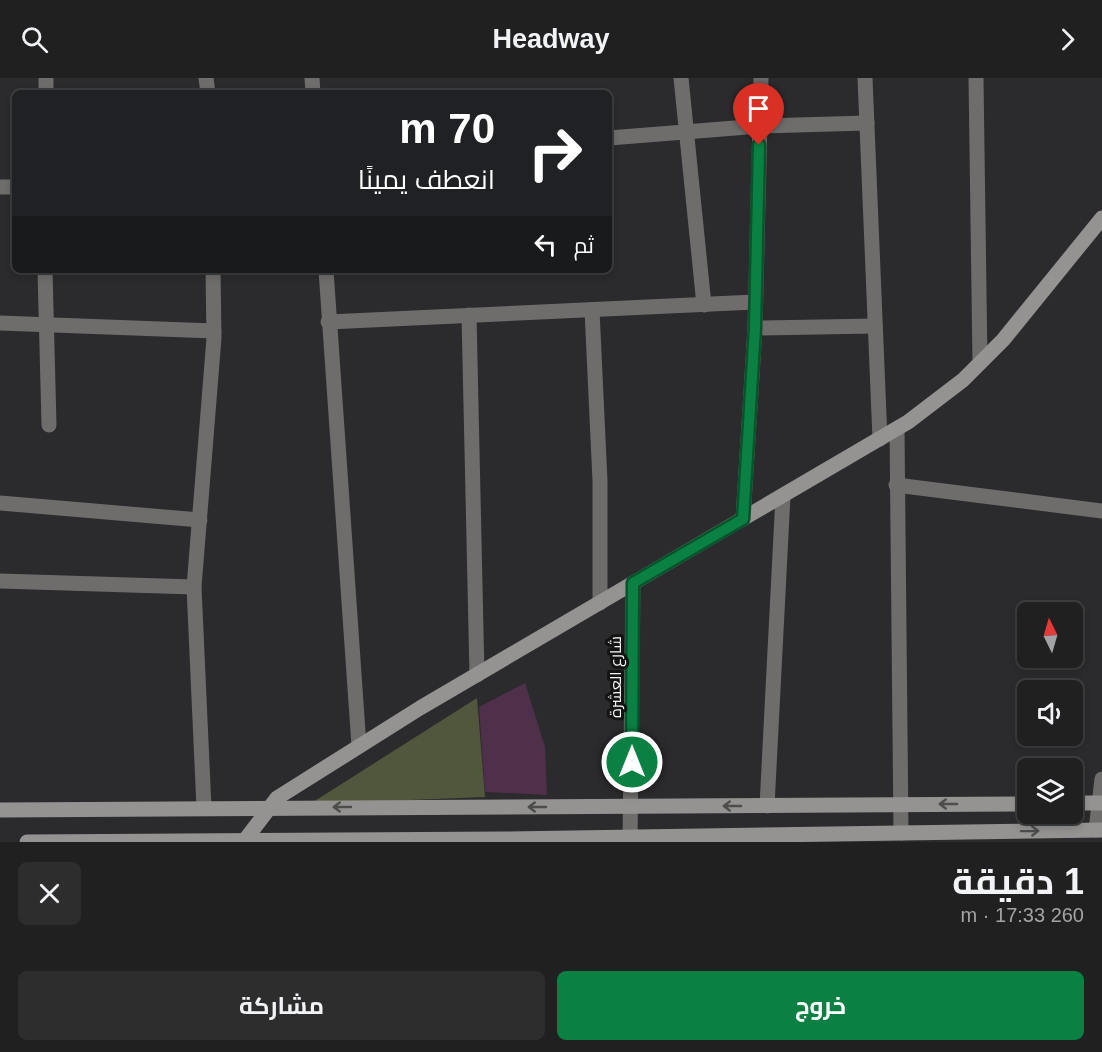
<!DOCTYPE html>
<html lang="ar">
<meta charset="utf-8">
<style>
:root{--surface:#202021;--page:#2d2d2e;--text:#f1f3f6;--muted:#a2a3a5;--line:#3d3e3f;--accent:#0b8043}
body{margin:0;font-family:Helvetica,Cairo,sans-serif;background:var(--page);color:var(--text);direction:rtl;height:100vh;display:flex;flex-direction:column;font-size:22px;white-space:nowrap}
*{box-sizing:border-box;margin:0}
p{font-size:20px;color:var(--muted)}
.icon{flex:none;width:33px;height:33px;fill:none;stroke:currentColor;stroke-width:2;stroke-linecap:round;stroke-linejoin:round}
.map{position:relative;height:764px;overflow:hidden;direction:ltr}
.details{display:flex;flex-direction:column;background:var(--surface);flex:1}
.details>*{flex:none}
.banner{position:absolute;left:12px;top:12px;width:600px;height:183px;border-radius:9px;box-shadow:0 3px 9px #0003,0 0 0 2px var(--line);direction:rtl;background:#202124;color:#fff;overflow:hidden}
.needle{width:39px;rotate:355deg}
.controls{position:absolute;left:1017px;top:524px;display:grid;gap:12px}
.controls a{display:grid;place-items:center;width:66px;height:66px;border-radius:9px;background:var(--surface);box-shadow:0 3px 9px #0003,0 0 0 2px var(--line);font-size:30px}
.pin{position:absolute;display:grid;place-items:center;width:51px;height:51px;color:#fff;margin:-62px -26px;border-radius:50% 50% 50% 0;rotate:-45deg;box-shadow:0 0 6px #0007}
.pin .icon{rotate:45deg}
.me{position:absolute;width:66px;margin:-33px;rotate:0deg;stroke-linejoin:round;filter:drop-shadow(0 0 4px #0008)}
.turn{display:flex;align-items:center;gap:21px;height:126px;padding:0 18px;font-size:27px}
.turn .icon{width:78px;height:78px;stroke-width:2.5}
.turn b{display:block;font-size:42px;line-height:51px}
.then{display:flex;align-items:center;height:57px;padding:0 18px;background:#0003;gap:12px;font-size:22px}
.round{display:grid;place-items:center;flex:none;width:63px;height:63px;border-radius:9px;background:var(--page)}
.summary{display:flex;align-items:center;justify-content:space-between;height:102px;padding:0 18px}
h1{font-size:36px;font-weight:700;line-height:45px}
.cta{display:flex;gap:12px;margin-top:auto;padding:12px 18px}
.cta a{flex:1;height:69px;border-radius:9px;background:var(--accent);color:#fff;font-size:24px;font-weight:700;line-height:69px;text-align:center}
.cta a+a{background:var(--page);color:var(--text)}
header{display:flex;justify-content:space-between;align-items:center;height:78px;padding:0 18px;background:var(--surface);font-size:27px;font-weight:700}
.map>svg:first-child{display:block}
</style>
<header><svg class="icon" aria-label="forward" viewBox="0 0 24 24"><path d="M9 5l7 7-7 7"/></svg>Headway<svg class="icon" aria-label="search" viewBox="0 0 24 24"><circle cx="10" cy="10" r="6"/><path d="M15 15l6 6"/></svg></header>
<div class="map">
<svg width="1102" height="764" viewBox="0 0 1102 764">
<rect width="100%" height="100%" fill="#2b2a2c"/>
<path fill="#51573c" d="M477,620l8,99 -175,7z"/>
<path fill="#4e304b" d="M525,605l20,64 2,48 -62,-3 -6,-85z"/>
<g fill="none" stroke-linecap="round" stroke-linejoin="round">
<g stroke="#6e6d6c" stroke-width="15">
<path d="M206,0l2,15"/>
<path d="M312,0l1,15"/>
<path d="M681,0l23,227"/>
<path d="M865,0l15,361"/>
<path d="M976,0l4,285"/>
<path d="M46,15v-15"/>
<path d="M609,60l151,-12 107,-3"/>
<path d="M0,109h15"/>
<path d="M45,192l4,155"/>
<path d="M326,192l33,476"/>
<path d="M592,232l8,171v122"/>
<path d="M469,237l8,360"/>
<path d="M328,244l427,-20"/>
<path d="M0,245l214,8"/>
<path d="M755,250l120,-2"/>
<path d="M897,351l4,404"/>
<path d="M896,407l206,26"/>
<path d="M0,425l200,17"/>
<path d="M743,441l12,-191 6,-250"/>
<path d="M0,503l194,6"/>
<path d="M767,728l16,-310"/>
<path d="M204,730l-10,-221 20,-249 -1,-68"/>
<path d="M1096,752l6,-51"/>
<path d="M630,764l3,-259"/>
</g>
<g stroke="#949391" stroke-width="15">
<path d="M1072,725h30"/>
<path d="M0,732l1028,-6"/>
<path d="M245,762l32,-42 143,-90 488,-286 55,-42 40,-40 99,-122"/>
<path d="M27,764l476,-3 599,-9"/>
</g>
</g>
<defs><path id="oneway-shaft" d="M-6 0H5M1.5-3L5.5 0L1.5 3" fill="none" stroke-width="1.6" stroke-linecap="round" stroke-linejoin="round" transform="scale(1.5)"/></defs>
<g stroke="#4d4d4c">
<use href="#oneway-shaft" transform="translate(948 726) rotate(180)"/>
<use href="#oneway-shaft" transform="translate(732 728) rotate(180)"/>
<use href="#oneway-shaft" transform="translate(342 729) rotate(-180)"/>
<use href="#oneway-shaft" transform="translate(537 729) rotate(180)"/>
<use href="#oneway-shaft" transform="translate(1030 753) rotate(-1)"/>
</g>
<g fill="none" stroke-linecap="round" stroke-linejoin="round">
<g stroke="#07532c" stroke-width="15">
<path id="route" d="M632,684l1,-179 110,-64 12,-191 4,-183"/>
</g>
<use href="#route" stroke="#0b8043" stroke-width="10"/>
</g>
<g text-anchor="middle" stroke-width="6" stroke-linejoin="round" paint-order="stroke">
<g font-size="16" fill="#f4f4f5" stroke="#131314">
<text transform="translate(615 599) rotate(-90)" y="6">شارع العشرة</text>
</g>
</g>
</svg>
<div class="controls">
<a><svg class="needle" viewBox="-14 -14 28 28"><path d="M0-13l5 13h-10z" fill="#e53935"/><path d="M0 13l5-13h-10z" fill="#a2a3a5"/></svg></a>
<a><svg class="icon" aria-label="sound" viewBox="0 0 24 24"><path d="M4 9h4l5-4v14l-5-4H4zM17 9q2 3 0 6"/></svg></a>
<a><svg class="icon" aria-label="layers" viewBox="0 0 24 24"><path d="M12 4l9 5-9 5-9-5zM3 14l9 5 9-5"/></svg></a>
</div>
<div class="pin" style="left:759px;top:67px;background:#d93025"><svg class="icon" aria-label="arrive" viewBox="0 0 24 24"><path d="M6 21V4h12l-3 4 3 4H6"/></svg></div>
<svg class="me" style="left:632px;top:684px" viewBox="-20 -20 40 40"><circle r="17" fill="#0b8043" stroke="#fff" stroke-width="3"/><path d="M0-11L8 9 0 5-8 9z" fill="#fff"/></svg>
<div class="banner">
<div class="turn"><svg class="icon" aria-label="right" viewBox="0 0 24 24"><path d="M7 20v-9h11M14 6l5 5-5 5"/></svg><div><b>70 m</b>انعطف يمينًا</div></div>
<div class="then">ثم<svg class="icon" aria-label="left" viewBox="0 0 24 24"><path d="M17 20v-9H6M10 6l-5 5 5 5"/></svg></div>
</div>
</div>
<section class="details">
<div class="summary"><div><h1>1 دقيقة</h1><p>260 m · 17:33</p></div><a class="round"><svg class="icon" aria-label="close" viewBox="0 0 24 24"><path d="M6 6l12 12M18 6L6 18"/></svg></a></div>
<div class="cta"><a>خروج</a><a>مشاركة</a></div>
</section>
